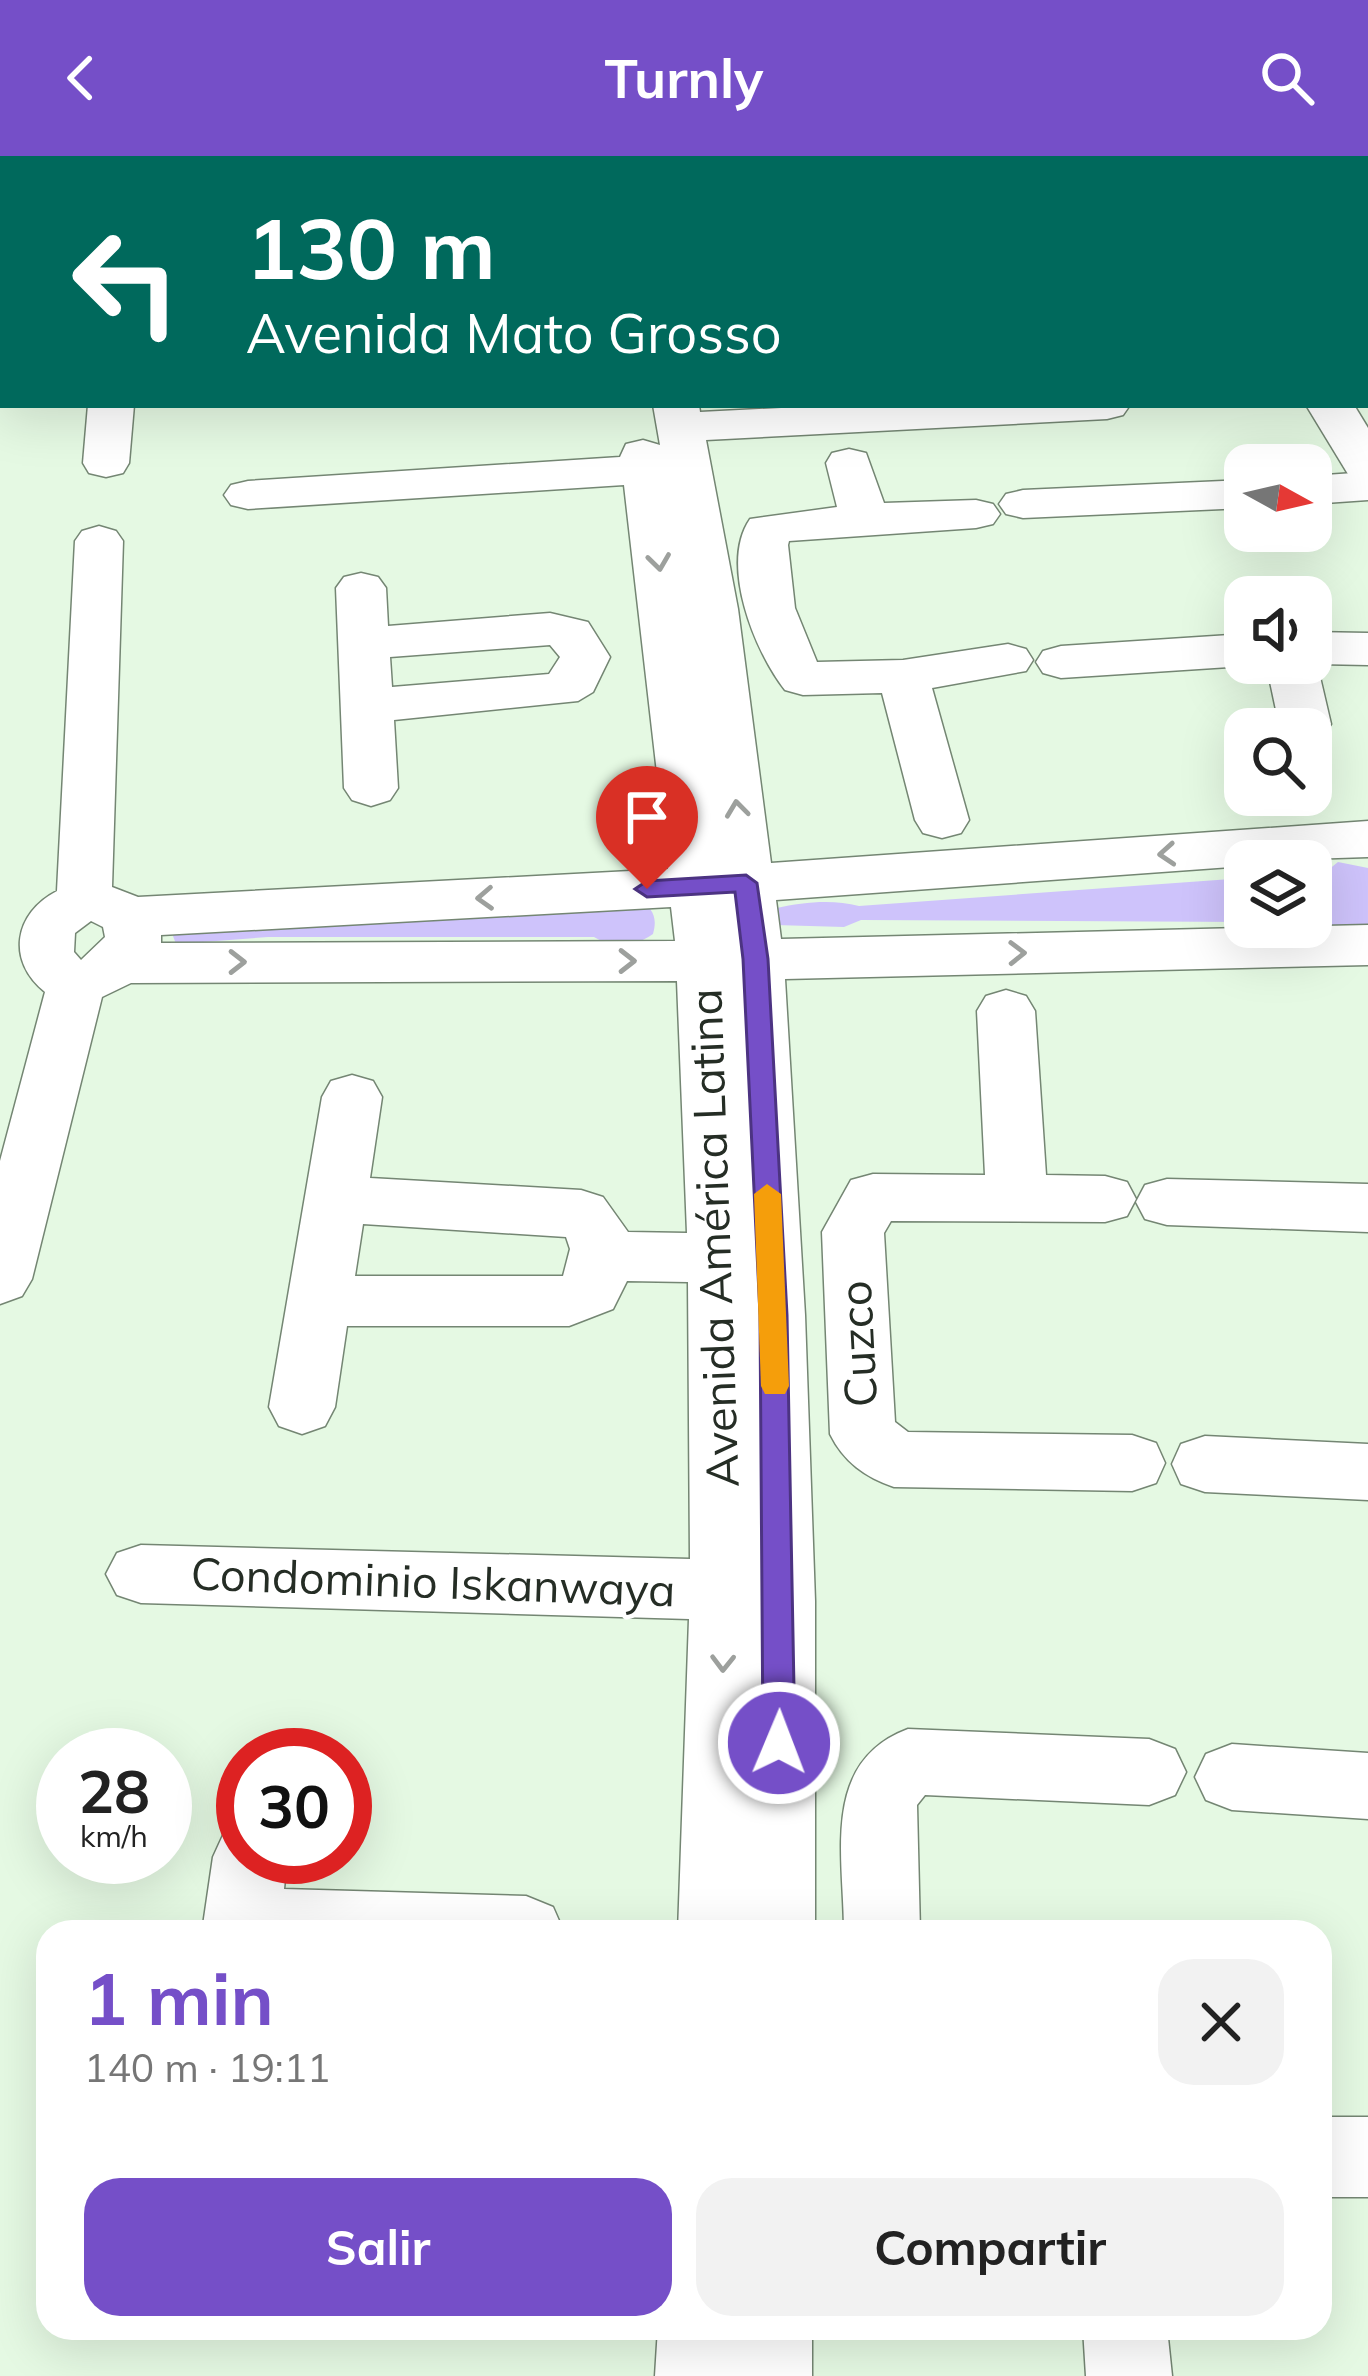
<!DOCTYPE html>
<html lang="es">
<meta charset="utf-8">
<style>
:root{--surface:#fff;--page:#f2f2f2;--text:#222;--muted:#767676;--accent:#754fc8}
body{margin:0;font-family:Mulish,sans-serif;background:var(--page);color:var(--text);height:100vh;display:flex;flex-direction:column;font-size:45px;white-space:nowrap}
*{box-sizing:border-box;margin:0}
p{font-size:39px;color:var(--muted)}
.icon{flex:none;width:66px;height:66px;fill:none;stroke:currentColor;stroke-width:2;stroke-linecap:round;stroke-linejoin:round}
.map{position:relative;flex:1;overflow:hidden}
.panel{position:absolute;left:36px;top:1764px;width:1296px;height:420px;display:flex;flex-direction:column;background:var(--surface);border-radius:36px;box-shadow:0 12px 48px #0002}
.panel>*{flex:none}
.hud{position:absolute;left:0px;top:0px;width:1368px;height:252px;box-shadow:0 12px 48px #0002;background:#00695c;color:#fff;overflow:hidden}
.needle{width:78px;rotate:98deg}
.fabs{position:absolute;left:1224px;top:288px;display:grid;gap:24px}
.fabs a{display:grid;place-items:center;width:108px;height:108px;border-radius:24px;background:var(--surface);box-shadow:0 12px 48px #0002;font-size:60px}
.speed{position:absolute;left:36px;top:1572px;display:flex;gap:24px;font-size:60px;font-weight:700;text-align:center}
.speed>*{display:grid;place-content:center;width:156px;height:156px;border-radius:50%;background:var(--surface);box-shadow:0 12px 48px #0002;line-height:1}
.speed small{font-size:30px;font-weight:400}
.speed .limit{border:18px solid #d22;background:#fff;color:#111}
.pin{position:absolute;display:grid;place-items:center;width:102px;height:102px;color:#fff;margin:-123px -51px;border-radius:50% 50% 50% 0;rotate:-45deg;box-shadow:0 0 12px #0007}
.pin .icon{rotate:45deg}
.me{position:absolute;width:132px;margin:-66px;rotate:1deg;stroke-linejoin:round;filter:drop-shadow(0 0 9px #0008)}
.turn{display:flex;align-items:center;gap:42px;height:252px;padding:0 48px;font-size:54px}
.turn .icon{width:156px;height:156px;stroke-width:2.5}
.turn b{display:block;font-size:84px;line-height:102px}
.round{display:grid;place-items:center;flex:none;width:126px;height:126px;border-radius:36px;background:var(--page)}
.head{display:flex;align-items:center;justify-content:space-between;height:204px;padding:0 48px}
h1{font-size:72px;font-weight:700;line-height:90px;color:var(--accent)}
.action{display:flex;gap:24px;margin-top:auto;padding:24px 48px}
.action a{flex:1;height:138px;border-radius:36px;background:var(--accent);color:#fff;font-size:48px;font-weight:700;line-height:138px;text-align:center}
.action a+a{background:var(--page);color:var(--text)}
header{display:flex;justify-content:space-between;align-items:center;height:156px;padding:0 48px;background:var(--accent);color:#fff;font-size:54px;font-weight:700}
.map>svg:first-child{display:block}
</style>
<header><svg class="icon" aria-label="back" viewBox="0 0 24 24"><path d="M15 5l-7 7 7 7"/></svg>Turnly<svg class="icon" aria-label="search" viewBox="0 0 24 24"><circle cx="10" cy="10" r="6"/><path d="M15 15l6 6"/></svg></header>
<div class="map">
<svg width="1368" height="2220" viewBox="0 0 1368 2220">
<rect width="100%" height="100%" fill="#e5f9e3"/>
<g fill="#cec3fb">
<path d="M1338,706l30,6v63l-57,-8v-50l16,-2z"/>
<path d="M1245,722v44l-384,-2 -17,7 -69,-2 2,-17c26,-6 56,-9 82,-2z"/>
<path d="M639,742c13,11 19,18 14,36 -21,14 -37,16 -59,3h-326l-92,7 -3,-8 3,-7 85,-5 10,5 322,-22z"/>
</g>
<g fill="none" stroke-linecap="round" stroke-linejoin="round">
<g stroke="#748673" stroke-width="3">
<g id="minor">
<rect x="100" y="0" width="40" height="3"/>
<path d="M214,0h64l-66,3z"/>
<path d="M543,0h80l-2,3z"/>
<path d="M739,0h40l2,3h-40z"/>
<path d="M956,0h40l1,3h-40z"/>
<path d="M1073,0h63l-65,3z"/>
<path d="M1332,0h36l-3,11v-8h-35z"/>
<path d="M1365,122l3,1v26l-3,-1z"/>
<path d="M88,249h46l-5,58 -6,10 -17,4 -17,-4 -6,-10z"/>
<path d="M653,249h46l1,7 139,-7h291l-7,10 -16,4 -401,21 32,169 33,254 597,-42v36l-123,4v5l-469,34 5,39 587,-14v40l-583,14 20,336 10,286v331h-137l11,-313 -548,-16 -24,-8 -11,-21 11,-21 24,-8 549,14 -2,-277 -61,-1 -14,28 -44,17h-222l-12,81 -10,19 -23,8 -23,-8 -10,-19 53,-310 9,-16 21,-6 21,6 9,16 -12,81 211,12 22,7 25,35 59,1 -10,-252 -546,2 -29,14 -70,282 -10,17 -22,8v-143l45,-169c-39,-31 -31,-79 12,-101l18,-350 7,-10 17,-5 17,5 7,10 -11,346 26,10 530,-28 -44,-384 -376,24 -17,-4 -7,-10 7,-10 17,-4 372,-24 6,-13 17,-4 17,5zM671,751l4,34 -514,2v-8zM91,765l12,6 2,10 -24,23 -7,-8 1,-19zM363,1068l203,13 4,12 -7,27h-208z"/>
<path d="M849,293l17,4 18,50 92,-3 17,4 7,10 -7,10 -17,4 -187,13 -1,4 7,63 22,54 86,-2 105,-16 18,5 7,11 -7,11 -94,17 37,132 -8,13 -19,5 -19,-5 -8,-13 -33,-127 -79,2 -18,-5c-30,-38 -66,-126 -35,-171l87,-12 -11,-44 6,-10z"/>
<path d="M1368,316v28l-57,4v-28z"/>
<path d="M1245,324v28l-222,10 -17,-4 -7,-10 7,-10 17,-4z"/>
<path d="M361,417l17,4 8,11 2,38 162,-13 38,9 22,35 -17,35 -15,9 -184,19 4,68 -8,12 -19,6 -19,-6 -8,-12 -8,-200 8,-11zM550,489l10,12 -11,17 -157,13 -2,-30z"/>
<path d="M1311,476l57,1v32l-51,-1 14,60 -8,12 -12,3v-10h-29l-3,-5 -13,-61h45z"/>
<path d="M1245,478v29h11l-11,3 -184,12 -18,-5 -7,-11 7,-11 18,-5z"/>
<path d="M1006,834l20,6 9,15 11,164 59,1 22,6 9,17 -9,17 -22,6 -214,-1 -7,12 11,189 13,10 224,3 24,8 9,20 -9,20 -24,8 -238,-4c-29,-10 -50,-25 -64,-53l-8,-202 29,-52 22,-6 112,1 -8,-164 9,-15z"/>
<path d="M1167,1023l201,5v48l-201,-7 -22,-6 -9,-17 9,-17z"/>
<path d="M1205,1280l163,8v56l-163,-8 -24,-8 -9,-20 9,-20z"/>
<path d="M908,1573l241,10 26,10 11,23 -11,23 -26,10 -224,-10 -8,10 3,127h-76c0,-76 -24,-170 64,-203z"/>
<path d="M1232,1588l136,9v66l-136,-9 -26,-10 -11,-23 11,-23z"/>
<path d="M243,1669v32h44l-3,32 242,7 27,11 11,25h-362l11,-75 11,-24z"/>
<rect x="1320" y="1961" width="48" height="80"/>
<path d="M658,2172h154v48h-157z"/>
<path d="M1083,2172h84l5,48h-86z"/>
</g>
</g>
<g stroke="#748673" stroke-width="3">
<g id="major">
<path d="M1135,0h42l2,3h-42z"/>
<path d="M1306,249h48l14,23v56l-17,-5z"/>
</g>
</g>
<use href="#minor" fill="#fff" fill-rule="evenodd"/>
<use href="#major" fill="#fff" fill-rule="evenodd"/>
</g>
<defs><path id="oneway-chevron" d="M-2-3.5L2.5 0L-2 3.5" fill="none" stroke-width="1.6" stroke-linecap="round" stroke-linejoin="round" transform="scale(3)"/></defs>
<g stroke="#9da09d">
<use href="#oneway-chevron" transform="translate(659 406) rotate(82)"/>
<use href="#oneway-chevron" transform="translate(737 653) rotate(-97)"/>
<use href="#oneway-chevron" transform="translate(1167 698) rotate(176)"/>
<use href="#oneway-chevron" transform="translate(485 742) rotate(177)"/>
<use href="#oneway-chevron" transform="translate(1017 797) rotate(-1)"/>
<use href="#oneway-chevron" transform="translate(627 805)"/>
<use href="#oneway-chevron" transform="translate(237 806)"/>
<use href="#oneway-chevron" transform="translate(723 1507) rotate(91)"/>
</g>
<path fill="#754fc8" stroke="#4c3382" stroke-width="3" d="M746,719l11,8 11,76 19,356 8,428 -5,10 -11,4 -11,-4 -5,-10 -3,-428 -17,-356 -8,-67 -88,5 -12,-8 12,-8z"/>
<path fill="#f59e0b" d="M767,1028l14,10 8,192 -4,8h-20l-4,-8 -7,-192z"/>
<g text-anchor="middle" stroke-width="9" stroke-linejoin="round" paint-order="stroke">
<g font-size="45" fill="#252d25" stroke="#fff">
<text transform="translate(714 1082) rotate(-92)" y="16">Avenida América Latina</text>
<text transform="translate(858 1188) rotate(-93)" y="16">Cuzco</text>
<text transform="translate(433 1426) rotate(2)" y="16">Condominio Iskanwaya</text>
</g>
</g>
</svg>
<div class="fabs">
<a><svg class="needle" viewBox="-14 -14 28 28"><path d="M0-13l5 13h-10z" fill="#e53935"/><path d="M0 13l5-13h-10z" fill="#767676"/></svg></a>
<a><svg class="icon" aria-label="sound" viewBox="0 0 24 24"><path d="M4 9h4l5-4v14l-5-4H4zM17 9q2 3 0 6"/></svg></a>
<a><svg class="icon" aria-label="search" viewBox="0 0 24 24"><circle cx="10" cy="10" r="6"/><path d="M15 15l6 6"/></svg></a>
<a><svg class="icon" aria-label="layers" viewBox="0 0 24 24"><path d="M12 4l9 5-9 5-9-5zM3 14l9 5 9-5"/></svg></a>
</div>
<div class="speed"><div>28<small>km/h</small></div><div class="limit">30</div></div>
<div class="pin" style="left:647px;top:733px;background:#d93025"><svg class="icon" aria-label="arrive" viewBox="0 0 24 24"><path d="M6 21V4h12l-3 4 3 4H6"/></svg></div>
<svg class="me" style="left:779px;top:1587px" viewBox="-20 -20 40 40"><circle r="17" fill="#754fc8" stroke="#fff" stroke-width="3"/><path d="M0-11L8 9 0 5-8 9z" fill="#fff"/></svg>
<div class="hud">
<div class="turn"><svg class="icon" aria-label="left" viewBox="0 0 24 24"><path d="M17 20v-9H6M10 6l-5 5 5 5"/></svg><div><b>130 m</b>Avenida Mato Grosso</div></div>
</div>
<section class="panel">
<div class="head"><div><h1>1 min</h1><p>140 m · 19:11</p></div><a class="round"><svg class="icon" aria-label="close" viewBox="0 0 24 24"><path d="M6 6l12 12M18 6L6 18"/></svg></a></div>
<div class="action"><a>Salir</a><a>Compartir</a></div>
</section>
</div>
